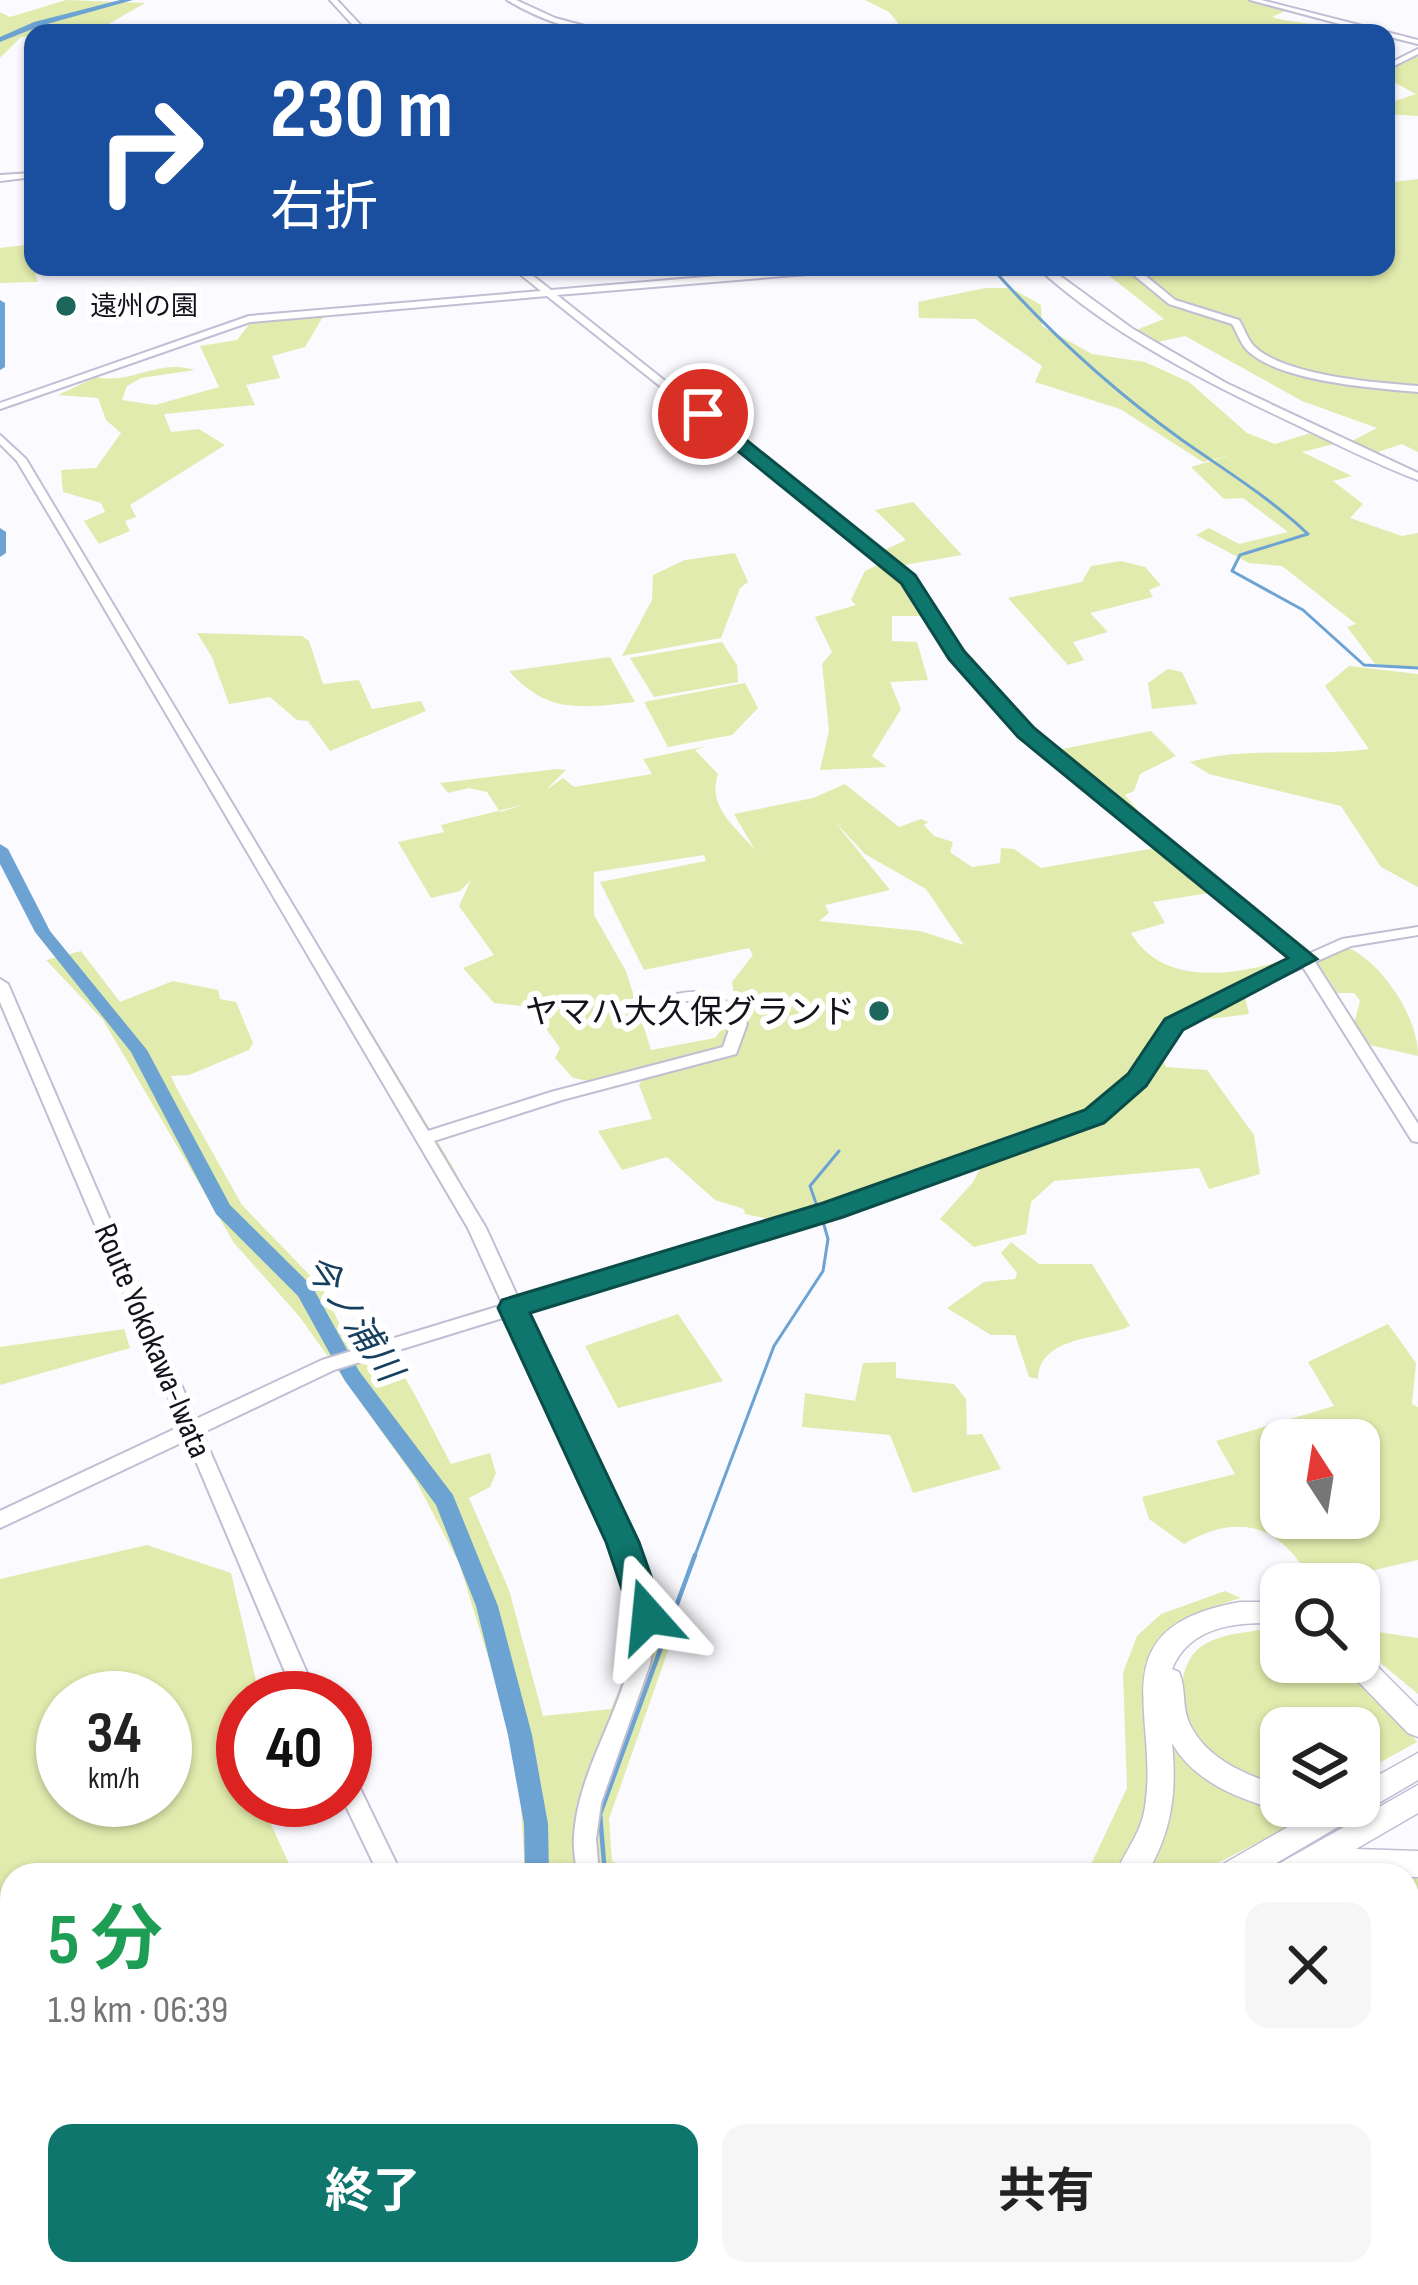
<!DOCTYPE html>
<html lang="ja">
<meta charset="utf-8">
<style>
:root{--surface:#fff;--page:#f6f6f6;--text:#222;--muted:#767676;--accent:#0f766e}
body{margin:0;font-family:"Sofia Sans Condensed","Noto Sans JP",sans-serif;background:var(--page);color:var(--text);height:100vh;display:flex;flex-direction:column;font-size:45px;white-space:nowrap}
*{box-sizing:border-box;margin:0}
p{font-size:39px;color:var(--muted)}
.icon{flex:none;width:66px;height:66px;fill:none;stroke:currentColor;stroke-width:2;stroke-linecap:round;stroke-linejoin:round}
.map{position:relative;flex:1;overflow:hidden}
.sheet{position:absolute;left:0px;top:1863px;width:1419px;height:423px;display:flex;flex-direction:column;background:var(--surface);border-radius:36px 36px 0 0;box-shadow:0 3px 9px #0004}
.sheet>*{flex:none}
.banner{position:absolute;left:24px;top:24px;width:1371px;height:252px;border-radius:24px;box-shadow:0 3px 9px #0004;background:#1a4fa0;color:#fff;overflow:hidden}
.needle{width:78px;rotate:348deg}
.controls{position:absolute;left:1260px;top:1419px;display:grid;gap:24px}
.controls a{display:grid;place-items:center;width:120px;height:120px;border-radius:24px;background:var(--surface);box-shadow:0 3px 9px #0004;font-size:60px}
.speed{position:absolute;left:36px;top:1671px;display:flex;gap:24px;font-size:60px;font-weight:700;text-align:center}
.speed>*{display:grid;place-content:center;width:156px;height:156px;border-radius:50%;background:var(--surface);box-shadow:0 3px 9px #0004;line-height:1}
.speed small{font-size:30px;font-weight:400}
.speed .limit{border:18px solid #d22;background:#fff;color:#111}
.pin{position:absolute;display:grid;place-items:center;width:102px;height:102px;color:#fff;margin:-51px;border:6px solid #fff;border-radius:50%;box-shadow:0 3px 12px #0007}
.me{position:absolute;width:132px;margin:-66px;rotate:342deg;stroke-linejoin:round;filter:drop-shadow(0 0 9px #0008)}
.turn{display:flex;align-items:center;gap:42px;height:252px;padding:0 48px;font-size:54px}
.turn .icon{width:156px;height:156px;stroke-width:2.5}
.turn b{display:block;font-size:84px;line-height:102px}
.round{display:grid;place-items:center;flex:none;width:126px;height:126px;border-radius:24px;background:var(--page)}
.headline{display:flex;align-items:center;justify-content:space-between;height:204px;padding:0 48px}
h1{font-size:72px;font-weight:700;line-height:90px;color:#1e9e55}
.primary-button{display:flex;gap:24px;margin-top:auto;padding:24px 48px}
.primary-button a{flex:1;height:138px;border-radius:24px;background:var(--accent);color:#fff;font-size:48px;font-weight:700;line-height:138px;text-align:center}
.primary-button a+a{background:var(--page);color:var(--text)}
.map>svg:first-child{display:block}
</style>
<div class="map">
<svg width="1418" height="2285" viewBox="0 0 1418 2285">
<rect width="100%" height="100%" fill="#fbfaff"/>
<g fill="#e1ebad" fill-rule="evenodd">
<path d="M66,0l79,3 -52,30 -72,4 -21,21v-46l10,5z"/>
<path d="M865,0h385l40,9 -18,8c36,10 69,6 104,16h-470l-17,-21z"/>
<path d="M1418,55v61l-32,-2v-10l30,-10 -30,-16v-6z"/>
<path d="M1418,179v273l-16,-8 -27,9 -25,-11 27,-14 -75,-27 -117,-65 -36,8 -18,-12 33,-13 -66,-52h288v-84z"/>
<path d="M33,244v23h56l-54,7 3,8 -38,1v-35z"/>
<path d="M985,288h26l30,17 1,21 50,28 53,8 44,20 58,51 28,11 39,-12 24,11 -36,9 50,24 -19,5 30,23 -13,14 52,18 16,-3v135l-43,-4 -28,-37 9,-3 -74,-58 -33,-3 -53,-28 13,-7 30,16 49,-12 -45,-34 -19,1 -33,-32 40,-12 -28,7 -83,-53 -85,-27 7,-16 -67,-47 -56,-1 -1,-16z"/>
<path d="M327,310l-22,37 -33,9 8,22 -34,7 9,20 -91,9 7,18 28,-3 26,16 -95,60 6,12 -11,4 5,10 -31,13 -15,-23 21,-9 -4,-9 -38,-11 -2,-22 35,-2 25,-35 -15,-13 -8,-22 -40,-3 38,-18c35,8 62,-19 99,-7l-54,8 -14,8 -5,14 33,5 64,-18 -19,-41 37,-6 17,-22z"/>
<path d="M913,502l49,53 -64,11 -18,-14 26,-12 -31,-30z"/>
<path d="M735,553l13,29 -8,6 -19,50 -99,18 30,-56 1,-25 32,-15z"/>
<path d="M1121,561l24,6 16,18 -12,5 4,7 -63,16 18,19 -35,10 11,18 -16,5 -60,-67 74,-16 9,-16z"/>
<path d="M880,564l25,13 20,39h-33v25l25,1 11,38 -38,2 11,27 -29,47 15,11 -67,3 9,-39 -7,-67 10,-12 -17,-35 41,-12 -5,-5 14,-29z"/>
<path d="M197,633l105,3 7,5 14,43 36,-4 13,29 49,-8 5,10 -96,40 -22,-30 -11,-1 -27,-23 -41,7 -17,-47z"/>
<path d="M722,642l15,23 1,17 -84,15 -24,-39z"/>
<path d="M610,657l25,45c-54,6 -88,12 -126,-31z"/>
<path d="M1349,666l69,8v213l-37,-20 -40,-61 -132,-32 -19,-12c56,-16 121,-5 179,-13l-44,-63z"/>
<path d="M1168,669l14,3 15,32 -45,5 -4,-26z"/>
<path d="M745,683l13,25 -26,27 -64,12 -24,-45z"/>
<path d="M1151,731l25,25 -36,18 -6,17 -9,4 13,16 -8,2 -77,-62z"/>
<path d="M707,746l-12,4 23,24c-11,33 16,51 37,76l-21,-36 79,-16 32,-14 54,43 22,-8 7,3 -4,3 10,11 19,6 -3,10 22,15 28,-4 1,-15 13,1 27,19 114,-20 60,44 -62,10 12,21 -34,10c31,52 97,43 146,29l7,4 -42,19 7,29 -39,5 -9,-11 -43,36 8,23 41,3 47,65 6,39 -51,15 -10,-21 -145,13 -23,21 -5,32 -52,13 -34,-28 33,-37 19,-36 -213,75 -34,-7 -1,-5 -29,-9 -48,-43 -45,13 -24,-39 54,-12 -13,-34 4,-6 73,-22 -127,24 -16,-3 -18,-20 5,-10 -26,-36 13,-3 -53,-6 -31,-35 31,-13 -35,-49 12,-26 -11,11 -29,7 -33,-56 46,-10 -3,-7 85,-21 -26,8 -13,-20 -18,-4 -21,5 -8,-10 117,-14 9,1 -20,20 17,-12 11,9 78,-13 -9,-15zM834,821l31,33 61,35 38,56 -44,-14 -101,-10 10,-8 -4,-8 65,-15zM704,855l2,6 -106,21 44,88 105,-22 4,7 -21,27 7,50 -13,-8 -11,14 -64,12 -25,-79 -32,-56v-43z"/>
<path d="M1345,946c37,16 73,70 73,110l-57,-13 -7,-20 6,-22 -6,-8h-17l-11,-18 -21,-16z"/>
<path d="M81,951l39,51 53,-21 45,9 2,9 16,3 17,41 -4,7 -60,25 -18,1 6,13 65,116 81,84 26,55 28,33 -16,-24 24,-7c28,41 44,77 66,118l39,-11 6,20 -6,14 -21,11 40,92 34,126 68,-7 25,-64 1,-52 -169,-362 -148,-273 23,27 110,182 163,338 43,111 19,6 -69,197 3,42 30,14h-117l-7,-121 -59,-191 -45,-86 -115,-161 -65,-73 -131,-223 -57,-60z"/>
<path d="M1011,1242l28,22h53l38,62c-30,14 -90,9 -92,53l-9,-2 -14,-42h-24l-44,-27 37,-26 31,-3 2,-6 -16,-20z"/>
<path d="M678,1314l45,67 -105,27 -33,-62z"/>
<path d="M1388,1324l28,39 -4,41 6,3v153l-105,24c-29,-56 -71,-74 -129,-40l-35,-25 -7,-22 93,-23 -19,-33 118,-35 -26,-44zM1359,1440v78h-78v-78z"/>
<path d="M124,1329l6,19 -130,37v-38z"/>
<path d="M896,1362v16l58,6 12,15 1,36 15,-1 19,35 -88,24 -23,-58 -88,-8 3,-34 50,8 8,-38z"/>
<path d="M147,1545l84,28 29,125h-17v102h17l34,75h-282v152l-12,-129v-319zM63,1698h102v102h-102z"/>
<path d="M1225,1591l16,7c-31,9 -69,23 -87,52 -20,30 -3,77 -4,111 -1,43 -13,77 -35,114h-29l41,-87 -4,-115 14,-37 24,-22z"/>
<path d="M1359,1629l59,9v56l-59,-49z"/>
<path d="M1259,1630l22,5v27h59l49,41 28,39 -58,32v-46h-78v57c-11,-2 -27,-2 -38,-7 -40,-18 -78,-76 -53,-119 13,-23 46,-25 69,-29z"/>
<path d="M1168,1730l113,76h47l-133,69h-54z"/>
<path d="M1418,1871v175l-7,-4 -4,14v-181z"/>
<path d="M1407,2168l11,22v95h-23l-2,-11h14z"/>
<path d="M32,2274h240l-35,11h-204z"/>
</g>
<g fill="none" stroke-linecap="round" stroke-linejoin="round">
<g stroke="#6da3d2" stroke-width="3">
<path d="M991,267c58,65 120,122 191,173 44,31 87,57 126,94l-68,21 -8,16 71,39 61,55 54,3"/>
<path d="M818,1209l-8,-23 29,-35"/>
<path d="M694,1558l80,-212 49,-75 5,-32 -6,-21"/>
</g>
<path stroke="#6da3d2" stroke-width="4.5" d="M605,1875l-5,-61 95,-259"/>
<g fill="#6da3d2" fill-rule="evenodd">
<path d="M120,0h13l-93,26 -40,16v-5l34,-15z"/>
<path d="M0,300l5,3v64l-5,3z"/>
<path d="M0,528l6,4v21l-6,4z"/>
<path d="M0,844l8,5 42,82 97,119 83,155 82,81 47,85 94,124 45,111 34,129 16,89 1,51h-24l-1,-51 -16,-89 -32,-129 -40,-101 -91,-124 -47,-85 -82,-82 -85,-162 -96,-120 -35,-68z"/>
<path d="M1407,2248l11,6v31h-15l-5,-11h9z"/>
</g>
<g stroke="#c1bed4" stroke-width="4">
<g id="secondary">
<path d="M330,0h7l31,33h-8z"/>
<path d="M507,0h9l39,18 56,15c-36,0 -74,-15 -104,-33z"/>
<path d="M1250,0h11l157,40v4l-32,-8v-3h-12z"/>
<path d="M1418,49v5l-32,16v-5z"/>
<path d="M1386,89l4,4 -4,2z"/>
<path d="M33,173v4l-33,4v-6z"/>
<path d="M511,267h11l29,23 273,-23h37l-5,3 -299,25 355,282 49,75 70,77 275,226 36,-16 76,-12v8l-67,11 -36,16 103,162v18l-6,-1 -109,-174 -103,47 -29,23 -28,47 -42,37 -262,93 -315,97 130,280 2,37 -6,36 -49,139 -5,36 3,36h-22c-1,-12 -4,-25 -3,-38 3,-60 40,-113 55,-171 6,-25 6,-49 5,-75l-125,-275 -175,54 -132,63 116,265h-22l-109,-258 -187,88v-17l181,-85 -181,-424v-23l8,5 188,435 126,-59 181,-55 -35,-77 -405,-690 -46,-77 -17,-17v-9l26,24 402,672 123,-39 172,-45 8,-23c-18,-26 -27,-21 -54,-24l-3,-3 3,-3c32,-7 52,3 70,30l-11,30 -174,46 -128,41 52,87 33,72 308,-94 262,-93 42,-36 28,-46 31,-23 105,-48 -274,-225 -69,-78 -48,-76 -357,-285 -297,26 -250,87v-6l249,-87 292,-25z"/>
<path d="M1037,267h11l85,62 93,54 192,90v7c-40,-15 -80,-35 -119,-54 -91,-43 -187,-90 -262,-159z"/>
<path d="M1124,267h11l40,33 64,20c5,8 8,18 14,25 29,31 124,38 165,41v6c-44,-4 -141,-10 -172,-43 -6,-7 -9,-17 -14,-25l-63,-20z"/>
<path d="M345,1771l8,3 49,101h-23l-36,-75z"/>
<path d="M767,2274h52l5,11h-52z"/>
</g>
</g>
<g stroke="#c1bed4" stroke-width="3">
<g id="highway">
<path d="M1240,1602h41v22c-42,-3 -91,1 -109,45l7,3c7,15 3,32 9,48 15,37 57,56 93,65v21h10l-10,5c-42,-12 -87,-29 -109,-68 5,49 0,89 -26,132h-31c10,-24 26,-41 30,-68 15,-94 -49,-179 95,-205z"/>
<path d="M1359,1652l6,2 53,53v30l-10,-4 -61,-63 -4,-8h16z"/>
<path d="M1418,1753v27l-162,95h-40l4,-9 104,-60h35v-20z"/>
<path d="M1418,1785v28l-62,36 62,2v26l-147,-2 4,-9z"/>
<path d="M254,2274h62l-5,11h-62z"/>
<path d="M348,2274h60l-5,11h-60z"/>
</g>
</g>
<use href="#secondary" fill="#fff" fill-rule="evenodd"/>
<use href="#highway" fill="#fff" fill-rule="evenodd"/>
</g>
<path fill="#0f766e" stroke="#0a4d48" stroke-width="3" d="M697,410h12l206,165 49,76 70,77 283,231 -134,71 -37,56 -42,37 -261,94 -313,96 109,229 26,74 -5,10h-24l-5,-10 -25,-74 -108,-234 4,-8 321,-97 262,-93 43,-36 37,-55 123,-61 -270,-221 -69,-78 -48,-76 -204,-165z"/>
<g fill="#1d665c" stroke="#fff" stroke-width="4.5">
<circle cx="66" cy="306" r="12"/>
<circle cx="879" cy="1011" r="12"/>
</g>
<g text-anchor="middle" stroke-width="12" stroke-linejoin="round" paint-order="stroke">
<g font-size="27" fill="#14131b" stroke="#fff" text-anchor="start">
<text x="90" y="315">遠州の園</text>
</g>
<g font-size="33" fill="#14131b" stroke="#fff" text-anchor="end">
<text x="855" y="1023">ヤマハ大久保グランド</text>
</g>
<g font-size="33" fill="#14131b" stroke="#fff">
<text transform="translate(154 1340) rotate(67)" y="12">Route Yokokawa-Iwata</text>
</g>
<g font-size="36" font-style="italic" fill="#163f5f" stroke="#fff">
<text transform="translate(354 1317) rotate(56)" y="13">今ノ浦川</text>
</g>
</g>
</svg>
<div class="controls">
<a><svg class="needle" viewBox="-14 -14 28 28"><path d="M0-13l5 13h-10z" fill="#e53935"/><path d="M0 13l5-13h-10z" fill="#767676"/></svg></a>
<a><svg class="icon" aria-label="search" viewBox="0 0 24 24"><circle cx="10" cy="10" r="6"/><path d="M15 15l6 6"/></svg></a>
<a><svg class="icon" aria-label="layers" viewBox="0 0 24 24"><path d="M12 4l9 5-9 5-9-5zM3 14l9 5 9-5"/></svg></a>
</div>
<div class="speed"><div>34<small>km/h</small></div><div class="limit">40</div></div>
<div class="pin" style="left:703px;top:414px;background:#d93025"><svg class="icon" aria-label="arrive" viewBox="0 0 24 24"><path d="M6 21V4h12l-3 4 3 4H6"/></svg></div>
<svg class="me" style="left:648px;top:1616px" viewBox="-20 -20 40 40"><path d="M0-17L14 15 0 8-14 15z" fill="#0f766e" stroke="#fff" stroke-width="4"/></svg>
<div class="banner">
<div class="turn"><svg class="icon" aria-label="right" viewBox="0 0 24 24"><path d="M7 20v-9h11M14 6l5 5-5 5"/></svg><div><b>230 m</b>右折</div></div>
</div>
<section class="sheet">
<div class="headline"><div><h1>5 分</h1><p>1.9 km · 06:39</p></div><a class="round"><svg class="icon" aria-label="close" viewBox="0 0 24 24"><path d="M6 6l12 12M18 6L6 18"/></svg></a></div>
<div class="primary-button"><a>終了</a><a>共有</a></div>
</section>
</div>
